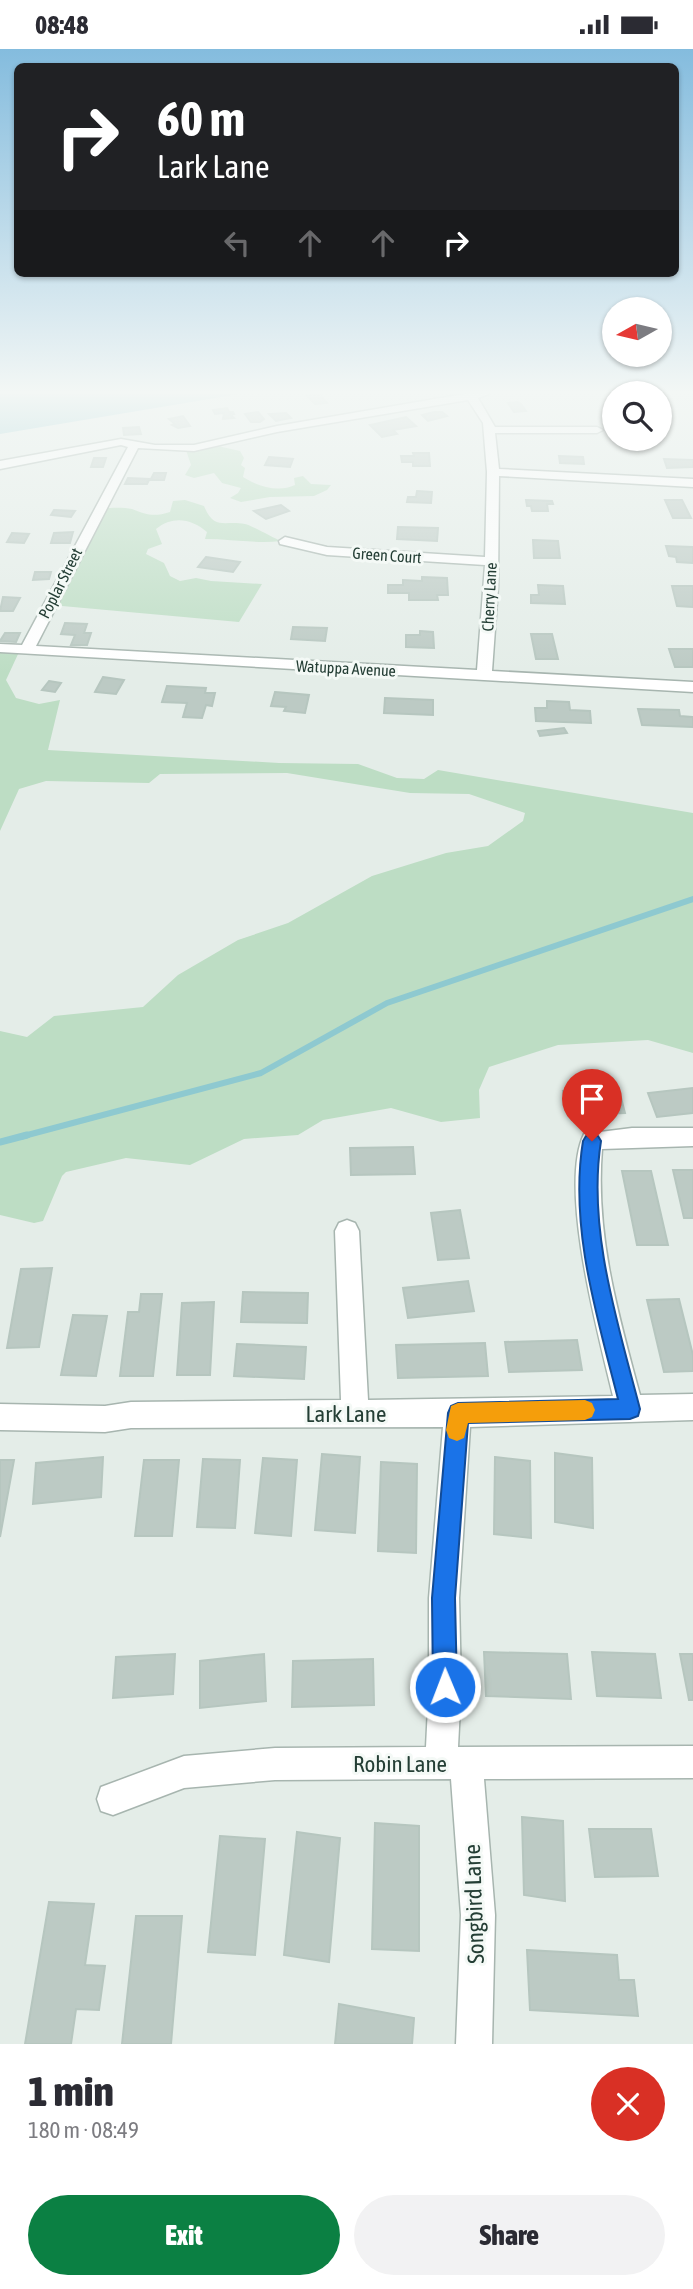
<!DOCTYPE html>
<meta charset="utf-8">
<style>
:root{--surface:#fff;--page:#f2f2f3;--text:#2b2b33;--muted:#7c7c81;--accent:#0b8043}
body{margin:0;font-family:"Asap Condensed",sans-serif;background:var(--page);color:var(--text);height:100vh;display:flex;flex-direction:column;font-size:26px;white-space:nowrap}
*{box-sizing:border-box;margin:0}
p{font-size:23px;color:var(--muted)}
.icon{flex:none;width:38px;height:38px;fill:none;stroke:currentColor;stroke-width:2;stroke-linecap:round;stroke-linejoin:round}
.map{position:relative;height:1995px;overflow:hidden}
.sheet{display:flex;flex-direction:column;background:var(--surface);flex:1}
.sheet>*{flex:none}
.guide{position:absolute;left:14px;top:14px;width:665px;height:214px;border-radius:10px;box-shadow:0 2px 5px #0004;background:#202124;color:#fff;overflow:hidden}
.needle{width:46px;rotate:262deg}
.tools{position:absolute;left:602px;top:248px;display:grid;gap:14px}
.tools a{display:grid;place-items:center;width:70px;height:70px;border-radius:50%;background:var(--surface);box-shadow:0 2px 5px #0004;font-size:35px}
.pin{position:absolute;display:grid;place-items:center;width:60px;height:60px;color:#fff;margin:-72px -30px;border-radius:50% 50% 50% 0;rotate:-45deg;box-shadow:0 0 7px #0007}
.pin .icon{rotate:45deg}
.me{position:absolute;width:77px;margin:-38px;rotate:359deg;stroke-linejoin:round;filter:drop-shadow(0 0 5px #0008)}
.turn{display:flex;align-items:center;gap:24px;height:147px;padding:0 28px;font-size:32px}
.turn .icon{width:91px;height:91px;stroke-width:2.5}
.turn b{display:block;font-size:49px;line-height:60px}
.lanes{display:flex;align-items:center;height:66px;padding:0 28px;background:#0003;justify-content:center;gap:35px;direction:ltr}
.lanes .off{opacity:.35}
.round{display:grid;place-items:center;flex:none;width:74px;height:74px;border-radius:37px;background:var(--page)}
.overview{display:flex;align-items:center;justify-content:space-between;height:119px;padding:0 28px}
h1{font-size:42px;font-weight:800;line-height:52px}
.cta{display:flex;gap:14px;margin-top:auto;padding:14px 28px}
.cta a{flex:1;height:80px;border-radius:42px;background:var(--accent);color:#fff;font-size:28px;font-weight:800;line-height:80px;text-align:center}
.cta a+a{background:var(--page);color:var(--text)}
.status{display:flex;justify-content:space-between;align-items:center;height:49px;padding:0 35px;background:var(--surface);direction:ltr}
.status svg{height:19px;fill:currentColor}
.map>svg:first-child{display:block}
</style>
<div class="status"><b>08:48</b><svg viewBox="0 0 49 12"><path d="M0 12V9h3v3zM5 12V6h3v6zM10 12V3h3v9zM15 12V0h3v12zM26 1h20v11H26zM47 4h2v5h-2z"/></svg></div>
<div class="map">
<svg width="693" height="1995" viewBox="0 0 693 1995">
<rect width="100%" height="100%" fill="#e4ede8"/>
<g fill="#bdddc4">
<path d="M213,396l27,6 4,7 -3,7 4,3 -2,9c14,9 35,16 52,8l-1,-7 9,-2 8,8 20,1 -4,5 -13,6 -44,1 -29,5 -11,-4 8,-5 3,-5 -19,-5 -8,-10 -20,5 -9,-3 6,-10 -5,-15z"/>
<path d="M185,451l19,6c10,25 21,14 41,18 6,1 28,14 36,17 -25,3 -50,-2 -76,-2l2,-7c-15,-13 -34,-17 -51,-3l6,15 -14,5 -2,5 18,9 6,13 10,5 16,-3 15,3 51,3 -23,38 -188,-17 52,-97c9,0 21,-1 29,1 15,6 22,8 38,3l3,-11z"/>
<path d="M0,598l19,5 -13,28 10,18 23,6 21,-4 -12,50 231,13 79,1 39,14 27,1 14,-9 255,43v240l-45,-13 -90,5 -69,22 -10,23 1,28 -39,4 -50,-14 -68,12 -25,15 -54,4 -54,26 -64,-7 -60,14 -4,4 -19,45 -9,2 -34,-8v-184l27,6 27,-21 89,-9 35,-32 60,-35 50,-17 84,-47 74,-23 42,-7 35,-25 2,-8 -56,-19 -59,-1 -123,-20 -127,1 -11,9 -103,-2 -27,8 -19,42z"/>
</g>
<path fill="#8ec9d0" d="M0,345h239l-239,40z"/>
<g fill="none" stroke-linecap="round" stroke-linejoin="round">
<path stroke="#8ec9d0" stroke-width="6" d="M20,1088l241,-64 126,-70 306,-104"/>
<path stroke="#8ec9d0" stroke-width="7" d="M0,1093l27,-7"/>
</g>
<g fill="#bccac4" stroke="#b6c6bf" stroke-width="2">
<path d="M320,345l7,9 -12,1 -8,-8z"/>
<path d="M517,353l4,2 5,7 -12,1 -6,-9z"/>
<path d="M227,359l2,4h4l1,2h-4l4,4 -11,1 1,-6 -9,1 -2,-4z"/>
<path d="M258,363l6,7 -4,3h-9l-6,-8z"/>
<path d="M434,363h8l5,4 -19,5 -6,-6z"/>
<path d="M286,364l5,5 -15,3 -7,-7z"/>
<path d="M183,367l7,10 -12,2 -6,-3 3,-1 -6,-5z"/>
<path d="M406,368l10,9 -23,4 4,4 -15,3 -12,-12z"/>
<path d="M139,378l2,7 -17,1 -1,-7z"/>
<path d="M413,404h16l1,13h-17v-4h-11l-1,-6h13z"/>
<path d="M559,407l24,1 1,7 -24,-1z"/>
<path d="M269,408l24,2 -3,8 -25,-2z"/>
<path d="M94,409h12l-3,9h-12z"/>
<path d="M664,410l29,1v7l-26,1z"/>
<path d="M154,424h12l-2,7h-15l-2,4h-22l3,-6 23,1z"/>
<path d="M417,442l15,1 -1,11 -24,-1 1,-5h8z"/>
<path d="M526,451l26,1 1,3h-6l1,7h-16l-1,-5h-4z"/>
<path d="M665,451h17l9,18h-18z"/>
<path d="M281,456l8,6 -23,8 -12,-8z"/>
<path d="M54,461l21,1 -4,6 -20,-2z"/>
<path d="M398,478l40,1 -1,13 -40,-2z"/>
<path d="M73,483l-3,11h-19l3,-10z"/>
<path d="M12,484l17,1 -5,9 -17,-1z"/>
<path d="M533,491l25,1 2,17h-26z"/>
<path d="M666,497l27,1v16l-16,-1 -1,-5 -7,-1z"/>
<path d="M206,508l34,5 -7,10 -35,-5z"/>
<path d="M35,523h16l-2,7 -16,1z"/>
<path d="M422,528l25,1 1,17h-11l1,5h-29v-7h-21v-8h15v-5l19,1z"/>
<path d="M538,536l25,1 2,18 -34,-1v-8h8z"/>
<path d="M672,537h21v21l-16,-1z"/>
<path d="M3,548l17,1 -7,13h-13z"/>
<path d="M65,574l22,1 -3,9h7l-4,12h-16l4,-10 -14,-1z"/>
<path d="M293,578l34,1 -2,13 -34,-2z"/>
<path d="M420,582l13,1 1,16 -28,-1v-12h14z"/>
<path d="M5,584h15l-4,9 -16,-1z"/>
<path d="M531,585h21l6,25h-22z"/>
<path d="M669,600h24v18h-18z"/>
<path d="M103,628l21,3 -8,14 -21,-2z"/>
<path d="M49,632l12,2 -6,9 -13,-2z"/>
<path d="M167,637l39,2 -1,5h10l-3,13 -6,-1 -4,13 -19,-1 4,-14 -25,-1z"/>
<path d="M275,643l34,3 -4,18 -21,-2 2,-4 -15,-1z"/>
<path d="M385,649l48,2v15l-49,-2z"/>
<path d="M547,652l22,1 1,8 20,1 1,12 -55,-2 -1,-13h12z"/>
<path d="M638,660l41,1 1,6 13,1v10l-51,-2z"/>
<path d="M564,679l3,5 -27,3 -2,-5z"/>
<path d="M593,1032l2,9h24l6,23 -57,2 -5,-24 11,-1 -2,-8z"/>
<path d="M693,1039v25l-36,4 -9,-24z"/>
<path d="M413,1098l2,27 -64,1 -1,-27z"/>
<path d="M673,1121h20v48h-9z"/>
<path d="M622,1122h29l17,74h-31z"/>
<path d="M460,1161l9,48 -31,2 -7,-47z"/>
<path d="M52,1219l-13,79 -32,1 14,-79z"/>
<path d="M468,1232l6,30 -66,7 -5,-30z"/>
<path d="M243,1243l65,1 -1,30 -66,-1z"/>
<path d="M141,1245h21l-9,82h-33l8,-64h11z"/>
<path d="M679,1250l14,56v16l-29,1 -17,-72z"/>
<path d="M214,1253l-4,73h-33l5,-72z"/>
<path d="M73,1266l34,1 -11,60 -35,-1z"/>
<path d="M577,1291l5,30 -73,2 -4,-30z"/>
<path d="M485,1294l3,33 -90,2 -2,-33z"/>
<path d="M237,1295l69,3 -2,32 -70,-3z"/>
<path d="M555,1404l37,5 1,70 -38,-6z"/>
<path d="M322,1405l38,3 -5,76 -40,-3z"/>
<path d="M103,1408l-2,40 -68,7 3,-41z"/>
<path d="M495,1408l35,4 1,77 -37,-4z"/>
<path d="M263,1409l34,2 -6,76 -36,-3z"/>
<path d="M203,1410l37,1 -5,68 -38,-1z"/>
<path d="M0,1411h14l-14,77z"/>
<path d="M144,1411h35l-7,76h-37z"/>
<path d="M381,1413l36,2 -1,89 -38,-2z"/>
<path d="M484,1603l83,2 4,45 -85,-3z"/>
<path d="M592,1603l63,2 6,44 -64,-2z"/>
<path d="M175,1605l-2,40 -60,4 3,-41z"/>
<path d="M264,1605l2,47 -66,7v-47z"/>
<path d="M680,1605h13v46h-4z"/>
<path d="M373,1610l1,46 -82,2 1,-46z"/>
<path d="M522,1768l41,4 2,80 -41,-6z"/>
<path d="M375,1774l44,3v125l-47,-2z"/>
<path d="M589,1780h62l7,47 -63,1z"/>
<path d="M297,1783l43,6 -11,124 -45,-7z"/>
<path d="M220,1787l45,3 -10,116 -47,-3z"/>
<path d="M49,1853l45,2 -9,61 20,1 -6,44 -23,-1 -5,35h-46z"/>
<path d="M136,1867h46l-11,128h-49z"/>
<path d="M527,1901l90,5 2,25h15l4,36 -108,-6z"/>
<path d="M339,1955l75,14 -2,26h-77z"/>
</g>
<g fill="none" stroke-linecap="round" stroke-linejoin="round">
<g stroke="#a7b5af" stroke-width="3">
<g id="minor">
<path d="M464,345h25l-11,4 17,29h102l6,3 -6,3h-102l4,36 194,10v8l-194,-11 -1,111 -6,84 201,11v10l-693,-40v-8l22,1 106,-198 -7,-2 -121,24v-8l121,-22 34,6h39l83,-19zM468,351l15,23 4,49 -2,85 -158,-10 -42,-10 -6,4 1,3 47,11 158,10 -8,105 -441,-24 102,-198 56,3 83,-19z"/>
<path d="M632,1079h61v18l-91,3c-7,85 16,165 38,246l53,-1v26l-223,7 -11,171 2,89 -3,60 235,-1v32l-209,1 11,136 -3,129h-36l5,-129 -10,-136 -176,1 -91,8 -71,27 -12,-4 -4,-12 4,-12 83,-31 91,-8 151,-1 3,-60v-89l14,-171 -312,1 -26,4 -105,-2v-26l105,2 26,-4 210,-2 -6,-169 4,-8 8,-3 8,3 4,8 9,169 245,-4c-14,-59 -55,-208 -29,-262z"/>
</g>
</g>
<use href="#minor" fill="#fff" fill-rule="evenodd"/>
</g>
<linearGradient id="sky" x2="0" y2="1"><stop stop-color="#84bcde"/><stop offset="0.55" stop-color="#f3f7f5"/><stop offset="1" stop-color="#f3f7f5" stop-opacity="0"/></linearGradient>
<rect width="693" height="624" fill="url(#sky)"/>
<path fill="#1a73e8" stroke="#114b97" stroke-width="2" d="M592,1085l6,2 3,5c-14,88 17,183 39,268l-2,7 -8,3 -162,4 -13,175 2,89 -3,9 -9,3 -8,-3 -4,-9 -1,-89 16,-185 3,-7 7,-3 160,-4c-21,-83 -49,-172 -35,-258l3,-5z"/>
<path fill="#f59e0b" d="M585,1351l7,3 3,7 -3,7 -7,3 -117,3 -4,15 -7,3 -8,-3 -3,-8 5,-24 7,-3z"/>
<g text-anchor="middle" stroke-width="6" stroke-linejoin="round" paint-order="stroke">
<g font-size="16" fill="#243e35" stroke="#f4f9f6">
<text transform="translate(387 506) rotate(4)" y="6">Green Court</text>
<text transform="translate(60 534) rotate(-63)" y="6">Poplar Street</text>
<text transform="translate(489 548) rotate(-87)" y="6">Cherry Lane</text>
<text transform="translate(346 619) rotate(3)" y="6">Watuppa Avenue</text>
</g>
<g font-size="23" fill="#243e35" stroke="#f4f9f6">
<text x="346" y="1373">Lark Lane</text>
<text x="400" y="1723">Robin Lane</text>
<text transform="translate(474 1855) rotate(-92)" y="8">Songbird Lane</text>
</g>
</g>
</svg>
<div class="tools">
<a><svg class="needle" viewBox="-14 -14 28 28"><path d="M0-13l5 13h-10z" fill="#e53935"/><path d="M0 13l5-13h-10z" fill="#7c7c81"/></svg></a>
<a><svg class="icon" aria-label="search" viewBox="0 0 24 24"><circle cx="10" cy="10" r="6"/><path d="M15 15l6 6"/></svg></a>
</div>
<div class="pin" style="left:592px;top:1092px;background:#d93025"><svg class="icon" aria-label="arrive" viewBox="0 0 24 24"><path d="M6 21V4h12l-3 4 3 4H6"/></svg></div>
<svg class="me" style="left:445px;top:1638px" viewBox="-20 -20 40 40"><circle r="17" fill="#1a73e8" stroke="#fff" stroke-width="3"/><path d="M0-11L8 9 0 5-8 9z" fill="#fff"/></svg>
<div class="guide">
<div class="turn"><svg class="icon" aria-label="right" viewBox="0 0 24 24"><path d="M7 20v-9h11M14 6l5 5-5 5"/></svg><div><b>60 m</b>Lark Lane</div></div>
<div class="lanes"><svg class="icon off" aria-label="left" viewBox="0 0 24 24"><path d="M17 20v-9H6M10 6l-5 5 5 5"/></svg><svg class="icon off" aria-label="ahead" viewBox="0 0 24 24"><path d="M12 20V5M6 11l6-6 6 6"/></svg><svg class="icon off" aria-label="ahead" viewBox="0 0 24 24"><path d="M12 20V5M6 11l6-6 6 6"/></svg><svg class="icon" aria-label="right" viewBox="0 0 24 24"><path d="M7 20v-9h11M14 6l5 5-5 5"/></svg></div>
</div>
</div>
<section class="sheet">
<div class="overview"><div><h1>1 min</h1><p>180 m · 08:49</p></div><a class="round" style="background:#d93025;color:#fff"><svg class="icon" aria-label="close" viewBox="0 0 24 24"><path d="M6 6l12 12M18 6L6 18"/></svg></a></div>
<div class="cta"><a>Exit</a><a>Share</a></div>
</section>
